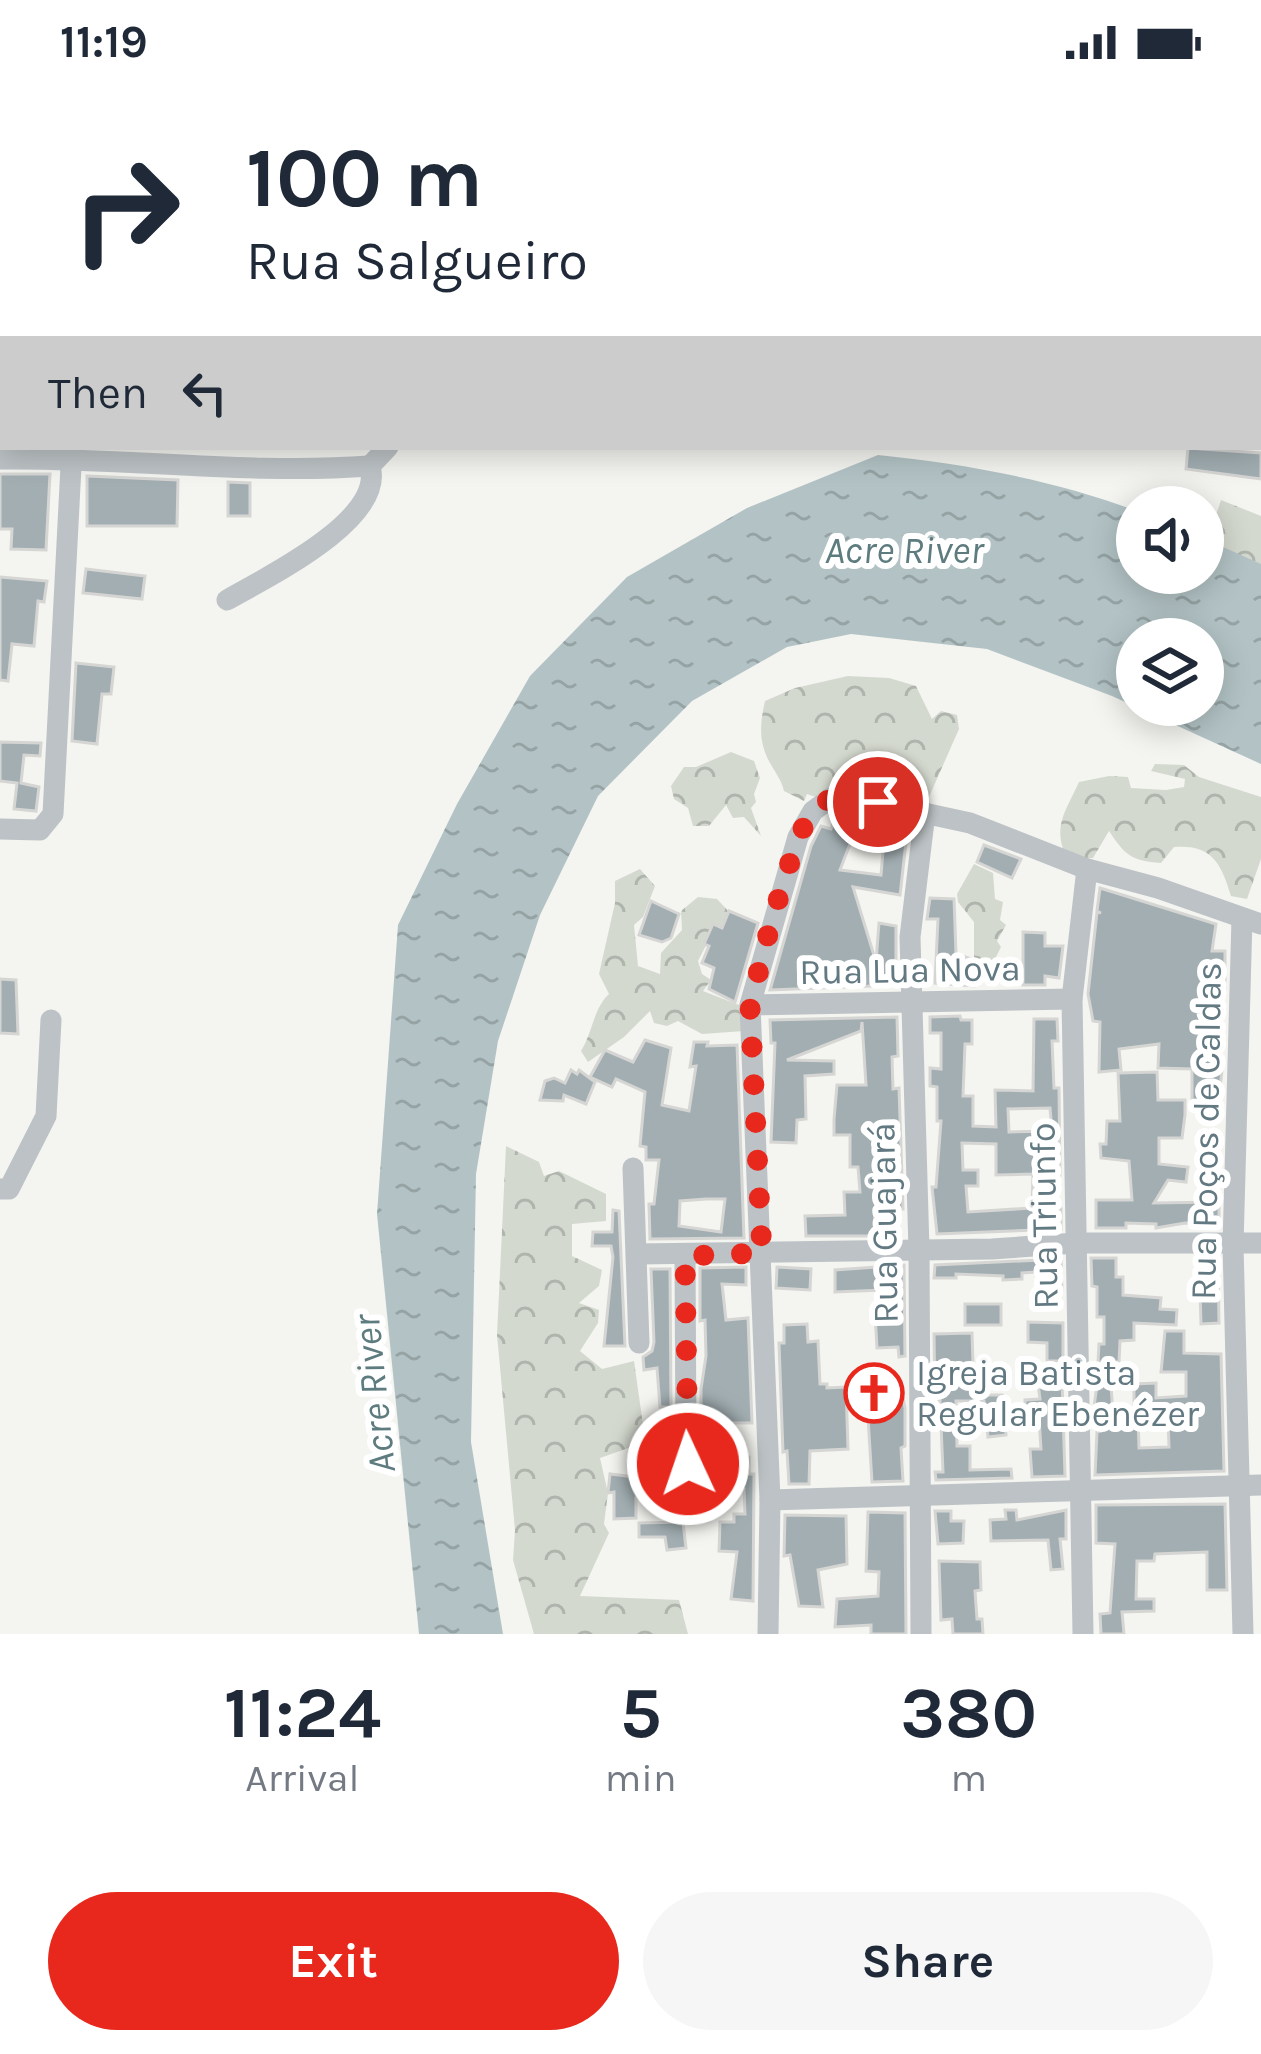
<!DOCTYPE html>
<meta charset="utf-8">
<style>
:root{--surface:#fff;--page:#f6f6f7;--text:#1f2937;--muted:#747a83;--accent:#e8281c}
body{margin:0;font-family:Karla,sans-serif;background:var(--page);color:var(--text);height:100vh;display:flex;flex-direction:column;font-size:45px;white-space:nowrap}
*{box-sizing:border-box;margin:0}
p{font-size:39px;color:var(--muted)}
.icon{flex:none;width:66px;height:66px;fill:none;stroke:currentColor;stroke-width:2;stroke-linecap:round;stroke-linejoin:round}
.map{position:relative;height:1550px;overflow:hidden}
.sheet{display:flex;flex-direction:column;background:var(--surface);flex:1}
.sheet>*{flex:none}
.guide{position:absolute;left:0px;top:0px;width:1263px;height:366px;box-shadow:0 6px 30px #0003;background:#fff;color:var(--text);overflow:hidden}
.tools{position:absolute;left:1116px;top:402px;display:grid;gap:24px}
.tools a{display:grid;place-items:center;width:108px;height:108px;border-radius:50%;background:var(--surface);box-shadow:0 6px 30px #0003;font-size:60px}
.pin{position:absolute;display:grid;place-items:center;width:102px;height:102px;color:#fff;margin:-51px;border:6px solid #fff;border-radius:50%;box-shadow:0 3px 12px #0007}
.me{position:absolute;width:132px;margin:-66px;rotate:357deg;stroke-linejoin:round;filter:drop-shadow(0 0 9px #0008)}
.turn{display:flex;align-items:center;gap:42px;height:252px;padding:0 48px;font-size:54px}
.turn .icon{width:156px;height:156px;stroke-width:2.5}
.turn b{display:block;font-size:84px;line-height:102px}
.then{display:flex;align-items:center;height:114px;padding:0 48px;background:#0003;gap:24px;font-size:45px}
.eta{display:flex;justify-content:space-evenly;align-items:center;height:204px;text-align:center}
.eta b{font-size:72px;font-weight:700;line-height:84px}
.cta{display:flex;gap:24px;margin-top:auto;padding:24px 48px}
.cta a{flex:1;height:138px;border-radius:72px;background:var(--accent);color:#fff;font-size:48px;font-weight:700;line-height:138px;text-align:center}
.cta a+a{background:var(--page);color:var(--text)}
.status{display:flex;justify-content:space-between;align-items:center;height:84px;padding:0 60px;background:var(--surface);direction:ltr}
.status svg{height:33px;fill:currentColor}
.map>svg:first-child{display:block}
</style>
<div class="status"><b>11:19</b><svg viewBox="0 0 49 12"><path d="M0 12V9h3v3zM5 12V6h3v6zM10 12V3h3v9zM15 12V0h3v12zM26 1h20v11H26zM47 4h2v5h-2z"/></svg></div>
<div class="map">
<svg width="1261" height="1550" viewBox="0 0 1261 1550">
<defs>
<pattern id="forest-crowns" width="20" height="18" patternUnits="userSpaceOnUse" patternTransform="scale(3)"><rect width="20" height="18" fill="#d4d9cf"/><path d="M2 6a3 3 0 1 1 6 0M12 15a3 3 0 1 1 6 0" fill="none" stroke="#afb5ad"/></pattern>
<pattern id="water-ripples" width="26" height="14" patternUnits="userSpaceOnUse" patternTransform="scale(3)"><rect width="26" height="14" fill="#b3c3c5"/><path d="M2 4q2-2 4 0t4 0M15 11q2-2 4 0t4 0" fill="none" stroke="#95a3a5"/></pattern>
</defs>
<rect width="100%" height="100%" fill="#f4f4f0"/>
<g fill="url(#forest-crowns)">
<path d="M1221,416l40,16v73l-58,-35z"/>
<path d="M848,592l41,2 27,8 16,33 9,-8 16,4 2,14 -30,68c-18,-8 -31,0 -50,2 -21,2 -52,3 -72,-5l-3,7 -20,-10c-3,-12 -8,-17 -14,-28 -12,-21 -10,-40 -5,-62l30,-13z"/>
<path d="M731,668l23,9 6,17 -6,16 2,8 -5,6 10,28 -17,-19 -11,1 -7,-13 -17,21h-16l-5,-18 -14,-9 -3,-13 13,-19h12z"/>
<path d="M1155,680l29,1 15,12 62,20v62l-14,40 -16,-3c-10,-33 -19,-52 -57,-49l-13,16c-30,-2 -36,-8 -52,-32l-16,27 -26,1c-15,-33 -2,-46 12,-77l30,-6 19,1 3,11 35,2 18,-3 1,-8 -34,-8z"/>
<path d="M974,780l19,9 2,26 8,3 -3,18 6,5 -9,16 4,6 -8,16 -10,1 -9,-7v-35l-16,-20 -1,-8z"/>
<path d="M640,785l15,17 -12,31 -9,8 4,41 22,8 1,-21 21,-23 -1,-19 17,-14 19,2 15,16 -5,16 -12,-3 -17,33 4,13 9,6 -8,11 41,16v24l-42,3 -24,-13 -11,5 -13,-3 -4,-12 -26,26 -36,25 -7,-11c12,-19 12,-42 28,-57l-10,-20 16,-71v-22z"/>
<path d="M506,1062l33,16 5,14 15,-5 47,23v27l-34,3v32l30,14 -3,16 -20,17 20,7 -1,13 -18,28 22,18 32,-8 10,71 -10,14 -34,12 8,35 -4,31 5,9 -29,63 99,4 9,34h-154l-21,-74 2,-30 -18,-195z"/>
</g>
<path fill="url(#water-ripples)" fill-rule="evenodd" d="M878,371c88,9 176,25 259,56v62h66v-35l58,26v200l-149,-68 -125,-47 -136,-15 -64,13 -95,54 -94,95 -58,119 -42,126 -22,133 -5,268 32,192h-84l-42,-420 21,-289 59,-121 73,-128 97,-99 120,-69zM1137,555h66v66h-66z"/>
<g fill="#a2aeb2" stroke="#d5d5d3" stroke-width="3" fill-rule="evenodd">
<path d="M1188,364l73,5v26l-75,-10z"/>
<path d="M0,390h50l-4,76 -35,-1 1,-20h-12z"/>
<path d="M87,392l91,4 -1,46h-90z"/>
<path d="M228,398l22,1v33h-22z"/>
<path d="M86,485l59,7 -3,23 -59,-6z"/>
<path d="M0,493l47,4 -3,21 -6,-1 -4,45 -22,-2 -4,37 -8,-1z"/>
<path d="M76,579l38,4 -3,27h-9l-5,50 -25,-3z"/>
<path d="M0,658l41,1 -1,13 -16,-1 -3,28 18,4 -3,24 -22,-2 3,-26 -17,-2z"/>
<path d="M837,729l45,6 1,9 -1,11 -29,-3 -13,34 41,5 3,-35 22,2 -6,53 -47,-8 23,75 3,-39 17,3v59l-126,5 41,-144 10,-20 10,3z"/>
<path d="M984,761l37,14 -9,19 -35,-16z"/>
<path d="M1100,804l116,36 -4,27h13v44l-24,-1 1,35 20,1v12h-5v28h5l-4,36h-26v-37l-34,-1 1,-24 -40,5 2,21 -22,2 1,-50 -7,-1 -5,-27 9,-82 4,1 -4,-2z"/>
<path d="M930,814l24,1 2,55 19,6 -1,26 -39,-3 3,-64h-11z"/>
<path d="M651,817l28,13 -8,24 -9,4 -23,-7z"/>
<path d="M729,827l29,12 -23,79 -26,-13 5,-21 -12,-5 7,-17 -5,-2 9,-20 9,4z"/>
<path d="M1023,848l22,1v13h18l-4,32 -14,-2v9h-22z"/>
<path d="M0,895l16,1 2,54 -18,-1z"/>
<path d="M960,932l1,4h11v24h-7l-2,52h10v30l23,1 -1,-37 38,1 1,-72h23l1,22h-6l2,47h5l1,86 -4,35h5v20l-124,5 -5,-47h4l5,-66h-4v-34l-7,-1v-18l11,1v-36h-11v-16zM1050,1024l2,23 -43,1 -1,-23zM962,1059l34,1v31l37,-1 -1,34 -64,4 -2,-26h12v-16h-15z"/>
<path d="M897,933l1,39 -6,1 1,32 6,-1 4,121 -29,1 2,26h-70l-1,-20 40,-1 -1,-23h16l-2,-25h-8v-32h-16v-16l3,-34h29l-4,-63 -1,9 -74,29 47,1v13l-29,2 1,43 -9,1 -1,23 -25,-1 4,-99h-4l-1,-23z"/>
<path d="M645,956l26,8 -9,57 27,6 7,-45 -6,1 4,-25h14l-1,4 30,-1 7,193 -94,1 -1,-35h5l5,-44h-13v-13l-6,-1 5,-54 -29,-13 -4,8 -22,-10 15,-27 28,12zM706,1115h19l-4,33 -42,-6 1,-25z"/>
<path d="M571,986l6,4 2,-4 16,12 -9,22 -22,-9 -1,6 -23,-1 5,-19 9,-3 11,5z"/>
<path d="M1157,988l1,28h27v15l-3,23h-23v26l29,3 -2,15 -18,-2 -14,23 65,-1v23l-34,-2 -29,5v-4l-30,-1v5h-30v-28h36l-3,-39 -28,-3 -1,-14h6l1,-23h13l-2,-48z"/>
<path d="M613,1126l6,1 6,135h-21l9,-89 -2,-11h-19l1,-14h19z"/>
<path d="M1091,1174h25v19h7v18l38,3 -1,11 17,1 -1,15 -42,-2v17l-14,1 -1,21h-21l1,-18h5v-27h-7v-30l-5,-1z"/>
<path d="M1199,1174h19l1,65 -18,1z"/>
<path d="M1061,1175l1,32 -12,-1v-19l-28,2v6l-19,1v-4l-47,-2v4h-22l1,-13z"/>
<path d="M904,1181l1,91 -6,1 -1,-10 -21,1 -2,-34 9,-1 -2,-23 -47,2v-22z"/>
<path d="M746,1183v18l-24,-1 4,36 22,-2 4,105h-20l-1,35 18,-1v17h5l-1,127 -22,-2 6,-47 -18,-1 1,-29h14v-8h11l-1,-25 -16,2 -2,-18 -19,3 -6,-33v-54l5,-33 -1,-36 -5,1v-53z"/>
<path d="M777,1183l34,2 -1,21 -34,-2z"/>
<path d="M651,1185h19l1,138h-11l-3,-39 -13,2 -1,-13 9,-6 2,-9z"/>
<rect x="965" y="1220" width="36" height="21"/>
<path d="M1028,1238l35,1v38h-16v-18l-19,-1z"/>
<path d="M807,1240l1,18 10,-1 2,43h7v4l19,-1 2,62 -38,2 -1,33h-20l-2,-33 -4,1 -4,-109h5v-18z"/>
<path d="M1165,1247h19v22l37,1 3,117 -129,4 2,-43 4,-1 -2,-24h-5l3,-22h-3v-8l23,-3v-7h12v18h-18l2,29 21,-2v-28l22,-1v15l30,-2v-24h-25zM1138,1334h30l1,29 -30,1z"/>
<path d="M972,1249l1,31h15l-1,31h15l4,40 -18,2 -4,-36h-28l1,45h13v24l41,-1 1,9 -76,2 -1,-8h8l-3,-71h-5l-1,-67z"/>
<path d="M1062,1296l3,96 -33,1 -2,-28h11l-2,-31h-14v-18l15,-1 -2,-16z"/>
<path d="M900,1299l5,25v38l-4,2 2,33 -31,1 -6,-97z"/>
<path d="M659,1348h12l10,62 8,5 11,-1v4l-36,7 -2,-17h-22v6h-4v20l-22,1v-27l-6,1 2,-19 33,4 -2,-14 17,-1z"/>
<path d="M1225,1420l2,86h-20v-38l-52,2 -1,7h-17l-1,38h18v12l-32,1 2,22h-23l-1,-20 10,-1 5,-69 -19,-1v-38z"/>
<path d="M1005,1426h11l1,10 49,-10v29h-6l3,30 -12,1 -3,-30 -57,1 -1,-21 16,-1z"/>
<path d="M935,1427h16v10h13l-1,22 -25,1z"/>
<path d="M868,1428l37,1 1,121h-35v-9l-36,2 2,-28 41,-3 1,-24 -13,-1z"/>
<path d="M785,1431l61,1 1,48 -29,6 5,37 -24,-1 -9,-51 -6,1z"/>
<path d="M683,1438l3,26 -19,2 -2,-13h-26v-14z"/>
<path d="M939,1477l41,1 1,28 -6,1 2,28h5l1,15h-30l-1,-15 -11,1z"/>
</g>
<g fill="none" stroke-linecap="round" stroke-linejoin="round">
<g stroke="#b0b6b9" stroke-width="33">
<g id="major">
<path d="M0,18h3"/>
<path d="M1260,62h1"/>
</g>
</g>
<g stroke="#bcc2c5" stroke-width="21">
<path d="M1019,0v3"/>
<path d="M86,3v-3"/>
<path d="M452,3v-3"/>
<path d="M816,3v-3"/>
<path d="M1193,3v-3"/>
<path d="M1260,250h1"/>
<path d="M1260,351h1"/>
<path d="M0,375c124,-2 247,16 370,7"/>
<path d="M227,516c38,-22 159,-80 143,-134l18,-19"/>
<path d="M0,745l40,1 13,-16 19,-367"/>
<path d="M1242,834l-9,327 10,389"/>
<path d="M750,921l322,-6"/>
<path d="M633,1084l6,175"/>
<path d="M0,1105h9l37,-73 5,-96"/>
<path d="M637,1170l355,-5 85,-6h184"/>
<path d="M685,1172l1,188 7,41"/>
<path d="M770,1416l491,-15"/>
<path d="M768,1550l2,-134 -20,-495 48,-168 15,-26 18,-13h24l115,25 117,46 71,19 103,36"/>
<path d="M921,1550l-2,-384 -9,-313 15,-124"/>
<path d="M1083,1550l-11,-635 15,-130"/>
</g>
<use href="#major" stroke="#fff" stroke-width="27"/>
</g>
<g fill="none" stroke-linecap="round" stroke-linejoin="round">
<path stroke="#e8281c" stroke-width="21" stroke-dasharray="0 37.8" d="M688,1380l-3,-208 77,-3 -12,-248 22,-86 26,-82 15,-26 18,-13 47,4"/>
</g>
<defs>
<g id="church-ring" transform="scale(3)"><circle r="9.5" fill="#fff" stroke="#e8281c" stroke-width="1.5"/><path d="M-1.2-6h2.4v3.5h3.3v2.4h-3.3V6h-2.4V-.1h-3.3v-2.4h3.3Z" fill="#e8281c"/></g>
</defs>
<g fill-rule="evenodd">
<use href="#church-ring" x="874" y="1309"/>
</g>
<g text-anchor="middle" stroke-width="12" stroke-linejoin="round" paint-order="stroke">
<g font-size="36" fill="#627982" stroke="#fff">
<text transform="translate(910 885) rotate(-1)" y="13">Rua Lua Nova</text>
<text transform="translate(1205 1047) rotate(-89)" y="13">Rua Poços de Caldas</text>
<text transform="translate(1043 1132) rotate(-91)" y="13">Rua Triunfo</text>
<text transform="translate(883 1139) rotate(-91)" y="13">Rua Guajará</text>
</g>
<g font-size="36" fill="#627982" stroke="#fff" text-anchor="start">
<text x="916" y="1301">Igreja Batista<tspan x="916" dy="41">Regular Ebenézer</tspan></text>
</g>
<g font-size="39" font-style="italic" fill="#5e7c7f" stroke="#fff">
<text x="904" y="479">Acre River</text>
<text transform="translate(373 1310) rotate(-96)" y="14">Acre River</text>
</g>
</g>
</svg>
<div class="tools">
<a><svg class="icon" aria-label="sound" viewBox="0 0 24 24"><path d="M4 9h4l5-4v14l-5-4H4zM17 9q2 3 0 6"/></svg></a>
<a><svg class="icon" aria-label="layers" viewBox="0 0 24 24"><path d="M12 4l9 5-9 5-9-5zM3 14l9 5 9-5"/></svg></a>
</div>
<div class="pin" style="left:878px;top:718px;background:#d93025"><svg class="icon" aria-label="arrive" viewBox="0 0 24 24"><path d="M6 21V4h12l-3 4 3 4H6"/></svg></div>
<svg class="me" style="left:688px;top:1380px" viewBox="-20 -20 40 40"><circle r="17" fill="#e8281c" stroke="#fff" stroke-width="3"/><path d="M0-11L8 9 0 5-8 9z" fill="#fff"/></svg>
<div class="guide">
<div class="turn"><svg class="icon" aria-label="right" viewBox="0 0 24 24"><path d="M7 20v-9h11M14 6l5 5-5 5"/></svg><div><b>100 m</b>Rua Salgueiro</div></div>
<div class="then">Then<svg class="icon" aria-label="left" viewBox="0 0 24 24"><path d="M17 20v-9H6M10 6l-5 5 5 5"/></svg></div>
</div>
</div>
<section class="sheet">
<div class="eta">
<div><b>11:24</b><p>Arrival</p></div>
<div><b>5</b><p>min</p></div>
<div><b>380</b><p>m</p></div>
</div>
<div class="cta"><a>Exit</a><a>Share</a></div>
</section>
